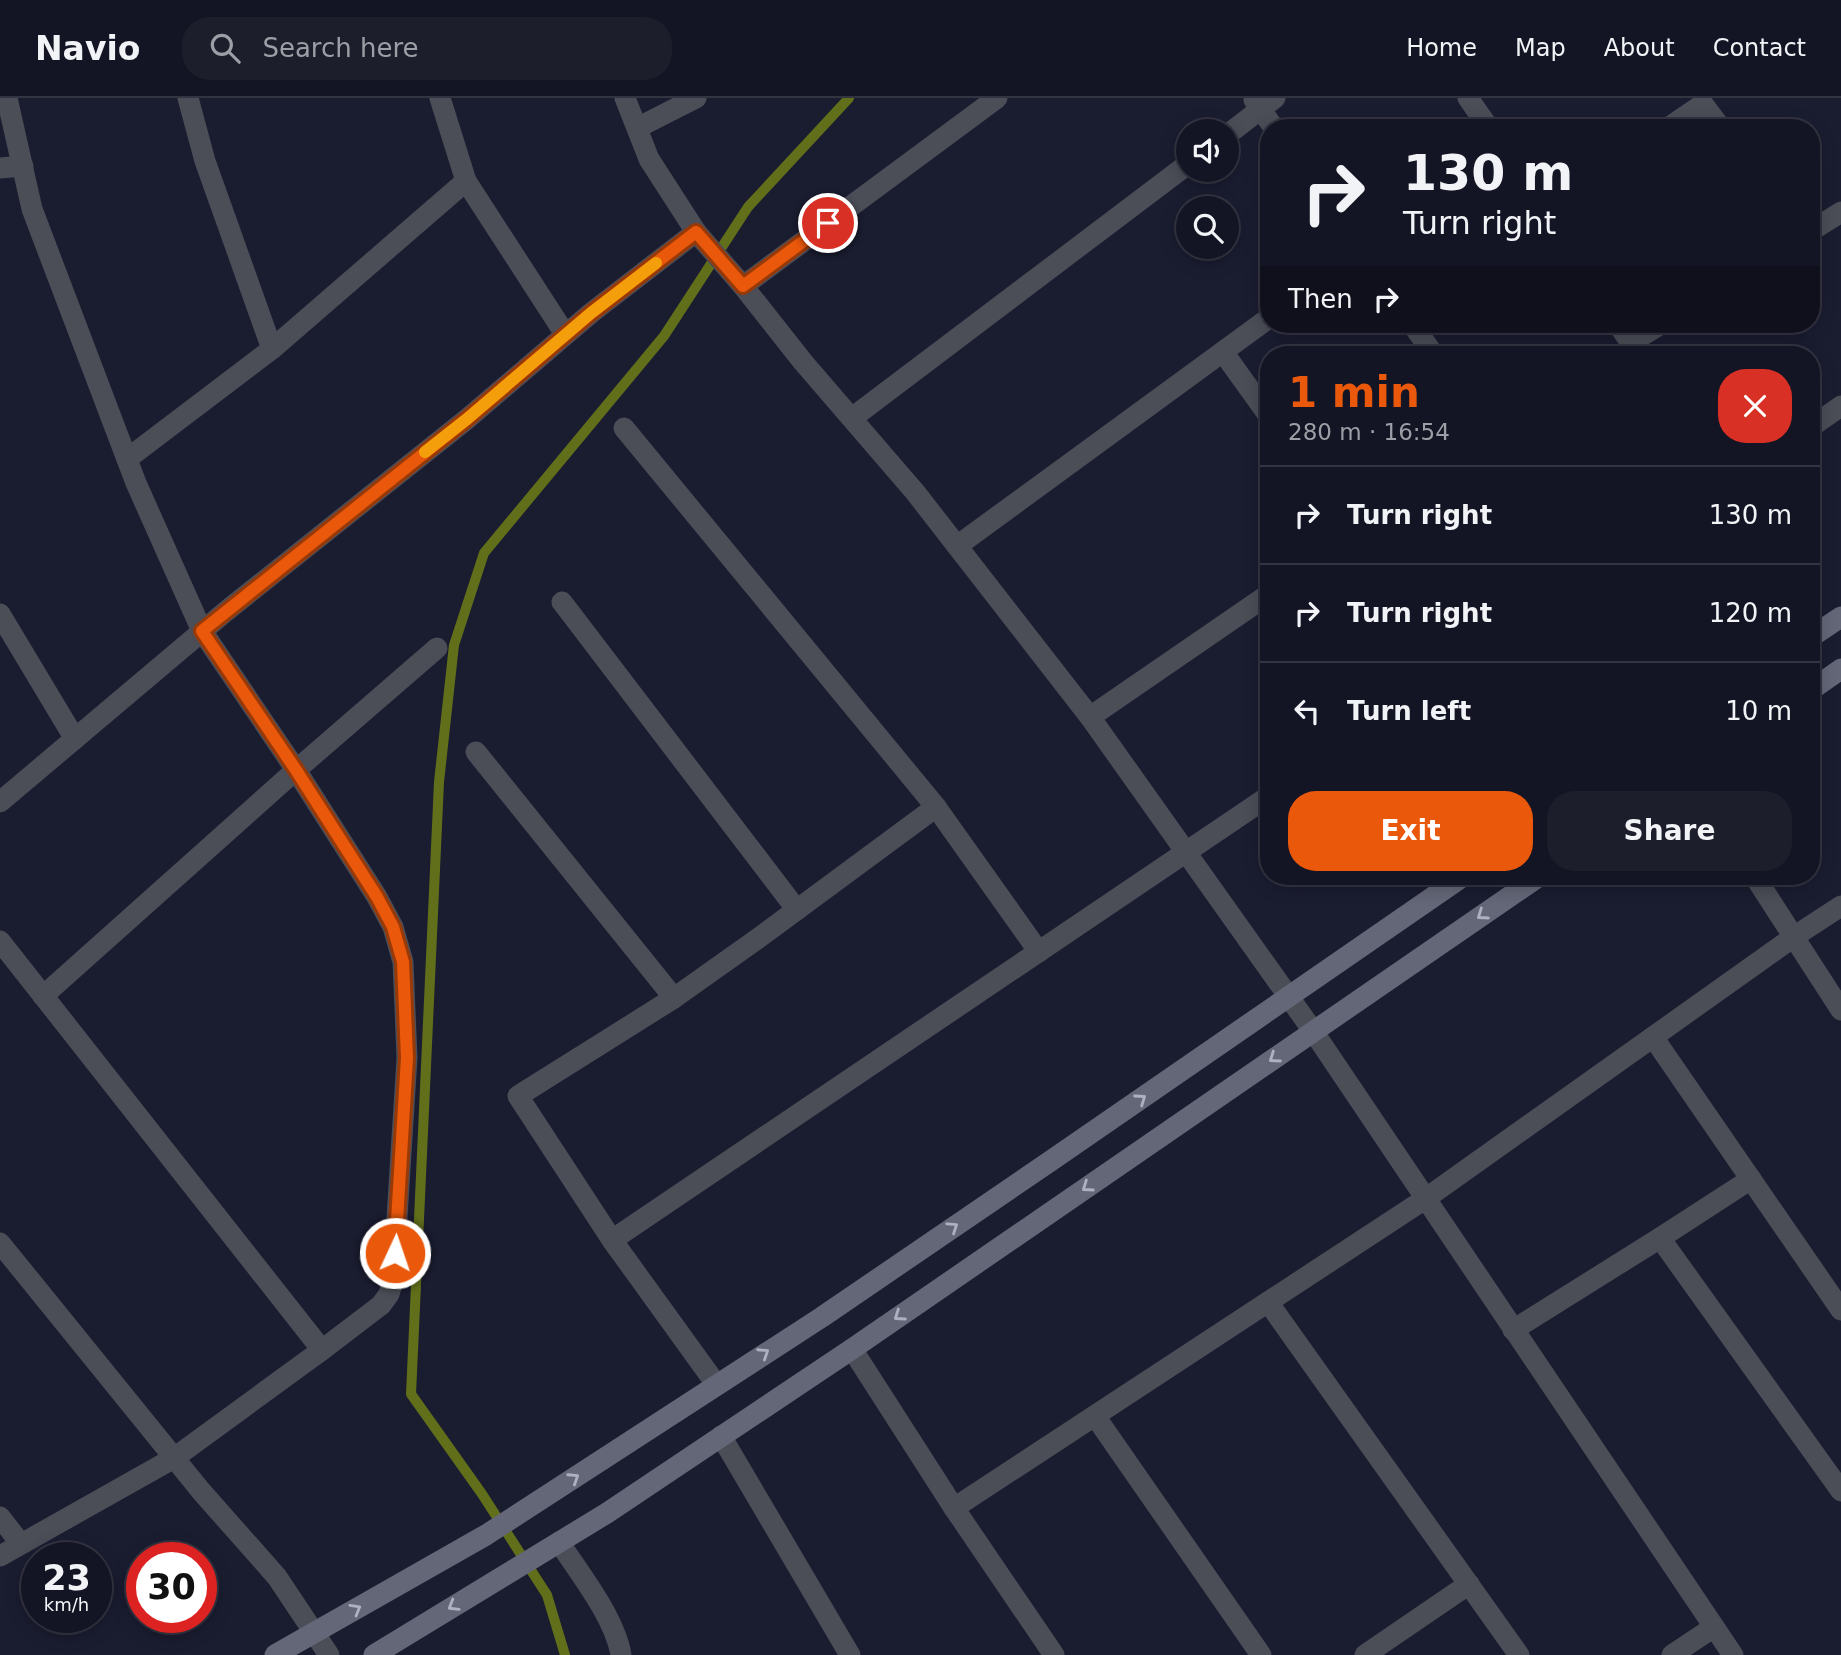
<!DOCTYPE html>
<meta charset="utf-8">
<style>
:root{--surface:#141524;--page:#1d1e2c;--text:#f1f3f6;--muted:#9d9fa6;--line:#333441;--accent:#ea580c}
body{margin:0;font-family:"DejaVu Sans",sans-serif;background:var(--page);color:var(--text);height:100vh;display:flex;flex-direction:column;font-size:26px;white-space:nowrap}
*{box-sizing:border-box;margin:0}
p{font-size:23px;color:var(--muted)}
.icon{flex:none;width:38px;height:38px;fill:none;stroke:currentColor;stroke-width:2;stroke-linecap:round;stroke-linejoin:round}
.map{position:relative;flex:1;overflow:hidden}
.details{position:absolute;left:1260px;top:248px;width:560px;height:539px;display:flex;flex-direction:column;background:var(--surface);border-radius:28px;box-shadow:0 4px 18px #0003,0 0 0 2px var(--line)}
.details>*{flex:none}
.banner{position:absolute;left:1260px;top:21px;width:560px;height:214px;border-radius:28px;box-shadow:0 4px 18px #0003,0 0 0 2px var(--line);background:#141524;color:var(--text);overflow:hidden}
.fabs{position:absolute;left:1176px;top:21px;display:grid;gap:14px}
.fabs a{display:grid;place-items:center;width:63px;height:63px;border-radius:50%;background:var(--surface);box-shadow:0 4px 18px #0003,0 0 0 2px var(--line);font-size:35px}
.speed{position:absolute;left:21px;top:1444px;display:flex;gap:14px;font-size:35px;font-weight:700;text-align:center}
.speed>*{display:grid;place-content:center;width:91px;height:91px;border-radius:50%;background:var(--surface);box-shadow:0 4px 18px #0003,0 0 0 2px var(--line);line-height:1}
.speed small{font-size:18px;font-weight:400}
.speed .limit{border:10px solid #d22;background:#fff;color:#111}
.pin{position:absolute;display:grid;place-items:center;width:60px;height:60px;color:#fff;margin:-30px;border:4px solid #fff;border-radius:50%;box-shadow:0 2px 7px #0007}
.me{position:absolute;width:77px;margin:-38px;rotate:3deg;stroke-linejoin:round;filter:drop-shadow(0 0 5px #0008)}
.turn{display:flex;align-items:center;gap:24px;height:147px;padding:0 28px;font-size:32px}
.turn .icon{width:91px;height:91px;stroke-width:2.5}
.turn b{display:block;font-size:49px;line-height:60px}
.then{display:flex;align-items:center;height:66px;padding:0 28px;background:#0003;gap:14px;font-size:26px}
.round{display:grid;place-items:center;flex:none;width:74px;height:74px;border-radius:28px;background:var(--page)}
.summary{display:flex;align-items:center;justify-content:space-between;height:119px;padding:0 28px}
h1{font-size:42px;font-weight:700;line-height:52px;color:var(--accent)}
.cta{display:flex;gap:14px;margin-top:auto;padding:14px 28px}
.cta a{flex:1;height:80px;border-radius:28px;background:var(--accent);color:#fff;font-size:28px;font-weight:700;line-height:80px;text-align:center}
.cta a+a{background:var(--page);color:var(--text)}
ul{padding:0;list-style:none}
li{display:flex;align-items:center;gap:21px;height:98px;padding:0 28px;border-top:2px solid var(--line)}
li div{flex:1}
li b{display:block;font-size:26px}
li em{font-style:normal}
header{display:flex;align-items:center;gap:42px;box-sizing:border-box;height:98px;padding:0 35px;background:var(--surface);border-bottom:2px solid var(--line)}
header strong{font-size:33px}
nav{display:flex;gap:38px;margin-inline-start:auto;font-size:24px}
.search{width:490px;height:63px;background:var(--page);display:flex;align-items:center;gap:18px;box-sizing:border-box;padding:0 24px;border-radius:28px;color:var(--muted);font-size:26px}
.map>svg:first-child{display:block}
</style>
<header>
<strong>Navio</strong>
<div class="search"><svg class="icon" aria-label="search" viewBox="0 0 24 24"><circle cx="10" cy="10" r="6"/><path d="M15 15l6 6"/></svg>Search here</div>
<nav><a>Home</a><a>Map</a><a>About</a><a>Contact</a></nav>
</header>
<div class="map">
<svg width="1841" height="1557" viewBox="0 0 1841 1557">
<rect width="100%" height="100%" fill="#1a1c30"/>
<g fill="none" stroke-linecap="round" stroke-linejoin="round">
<path stroke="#626f1a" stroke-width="10" d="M565,1557l-18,-60 -65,-101 -71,-100 28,-612 15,-137 30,-92 180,-217 84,-129 101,-109"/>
<g stroke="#4b4d57" stroke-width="21">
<path d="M188,0l17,63 67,188"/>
<path d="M440,0l26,83 99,153"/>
<path d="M625,0l24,61 47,73 47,54 60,76 112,130 175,225 223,314 420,624"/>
<path d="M1468,0l21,30"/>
<path d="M1254,2l20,28"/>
<path d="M637,30l59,-30"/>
<path d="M1668,30l35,-24 18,24"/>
<path d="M1227,37l48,-37"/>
<path d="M0,70l23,-2"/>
<path d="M1811,133l30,-19"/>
<path d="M743,188l254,-188"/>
<path d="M1412,226l22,31"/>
<path d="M1618,226l21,31"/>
<path d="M1630,245l31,-19"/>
<path d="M1223,254l46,64"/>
<path d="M852,320l336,-254"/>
<path d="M1811,329l30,-21"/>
<path d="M624,330l312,379 103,145"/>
<path d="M127,361l145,-110 194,-168"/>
<path d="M957,448l312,-228"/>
<path d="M562,504l235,308"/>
<path d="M0,516l75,125"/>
<path d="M1090,619l179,-123"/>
<path d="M476,654l198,246"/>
<path d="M0,704l225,-190 242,-193 124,-106 105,-81"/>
<path d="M1755,779l86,133"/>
<path d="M0,843l322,409"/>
<path d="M43,898l253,-226 141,-122"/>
<path d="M1653,939l188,273"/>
<path d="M1660,1140l181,253"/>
<path d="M612,1142l-94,-144 156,-98 86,-61 176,-130"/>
<path d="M0,1145l201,248 76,86 52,78"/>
<path d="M1268,1204l251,353"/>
<path d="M1513,1232l147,-92 91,-59"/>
<path d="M852,1251l102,159 100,147"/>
<path d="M716,1286l-104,-144 657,-444"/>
<path d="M1095,1318l166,239"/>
<path d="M721,1338l129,219"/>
<path d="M954,1410l471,-309 370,-263 46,-30"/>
<path d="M0,1419l21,27"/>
<path d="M559,1444c21,32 56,76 62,113"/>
<path d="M0,1458l174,-98 148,-108 59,-45 8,-11 4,-13 14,-223 -4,-96 -10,-35 -16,-30 -81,-127 -94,-139 -66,-148 -104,-274 -25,-111"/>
<path d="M1365,1557l104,-71"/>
<path d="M1672,1557l42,-28"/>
</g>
<g stroke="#646778" stroke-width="21">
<path d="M1811,539l30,-20"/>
<path d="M1811,592l30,-21"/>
<path d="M275,1557l211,-120 336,-218 230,-157 410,-283"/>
<path d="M374,1557l233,-142 245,-164 686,-472"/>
</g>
</g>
<defs><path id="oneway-chevron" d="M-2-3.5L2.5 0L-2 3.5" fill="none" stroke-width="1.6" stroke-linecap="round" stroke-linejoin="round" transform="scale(1.75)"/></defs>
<g stroke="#aeb1c0">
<use href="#oneway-chevron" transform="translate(1482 817) rotate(145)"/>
<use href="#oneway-chevron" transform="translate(1274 960) rotate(145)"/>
<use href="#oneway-chevron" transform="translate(1141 1001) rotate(-35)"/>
<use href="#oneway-chevron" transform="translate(1087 1089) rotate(145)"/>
<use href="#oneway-chevron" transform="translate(953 1129) rotate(-34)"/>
<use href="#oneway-chevron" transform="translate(899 1218) rotate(145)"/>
<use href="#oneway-chevron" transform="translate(764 1255) rotate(-33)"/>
<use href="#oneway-chevron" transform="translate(574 1380) rotate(-33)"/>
<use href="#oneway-chevron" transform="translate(453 1508) rotate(149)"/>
<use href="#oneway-chevron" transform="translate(356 1511) rotate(-30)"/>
</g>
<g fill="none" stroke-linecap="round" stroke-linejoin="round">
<g stroke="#983908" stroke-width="18">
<path id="route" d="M395,1155l12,-195 -4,-96 -10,-35 -16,-30 -81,-127 -94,-139 265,-212 124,-106 105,-81 47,54 85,-63"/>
</g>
<use href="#route" stroke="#ea580c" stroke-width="12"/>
<path stroke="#f59e0b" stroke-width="12" d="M425,354l42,-33 124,-106 65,-50"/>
</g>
</svg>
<div class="fabs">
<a><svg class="icon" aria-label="sound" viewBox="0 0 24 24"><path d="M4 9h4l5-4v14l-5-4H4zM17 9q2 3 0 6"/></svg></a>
<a><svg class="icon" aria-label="search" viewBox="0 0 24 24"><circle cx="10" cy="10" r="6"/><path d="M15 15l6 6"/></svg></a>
</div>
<div class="speed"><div>23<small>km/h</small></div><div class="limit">30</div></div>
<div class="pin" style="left:828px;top:125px;background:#d93025"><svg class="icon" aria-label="arrive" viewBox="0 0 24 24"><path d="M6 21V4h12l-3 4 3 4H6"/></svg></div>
<svg class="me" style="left:395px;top:1155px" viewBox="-20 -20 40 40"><circle r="17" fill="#ea580c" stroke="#fff" stroke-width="3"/><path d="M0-11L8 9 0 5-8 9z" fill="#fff"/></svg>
<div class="banner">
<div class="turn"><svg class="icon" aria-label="right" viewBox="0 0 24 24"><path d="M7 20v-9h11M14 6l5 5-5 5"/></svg><div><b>130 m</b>Turn right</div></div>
<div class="then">Then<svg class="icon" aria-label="right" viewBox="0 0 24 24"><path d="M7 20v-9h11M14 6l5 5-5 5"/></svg></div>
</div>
<section class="details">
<div class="summary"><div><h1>1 min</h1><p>280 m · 16:54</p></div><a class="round" style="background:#d93025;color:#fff"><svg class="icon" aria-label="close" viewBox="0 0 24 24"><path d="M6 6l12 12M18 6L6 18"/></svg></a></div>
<ul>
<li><svg class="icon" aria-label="right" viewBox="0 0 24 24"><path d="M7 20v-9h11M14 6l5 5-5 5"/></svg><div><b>Turn right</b></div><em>130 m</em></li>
<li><svg class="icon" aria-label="right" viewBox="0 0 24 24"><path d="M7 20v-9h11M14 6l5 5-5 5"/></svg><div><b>Turn right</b></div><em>120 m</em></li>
<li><svg class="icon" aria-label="left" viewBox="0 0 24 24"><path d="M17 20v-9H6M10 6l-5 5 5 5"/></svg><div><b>Turn left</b></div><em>10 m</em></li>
</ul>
<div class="cta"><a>Exit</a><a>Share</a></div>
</section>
</div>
